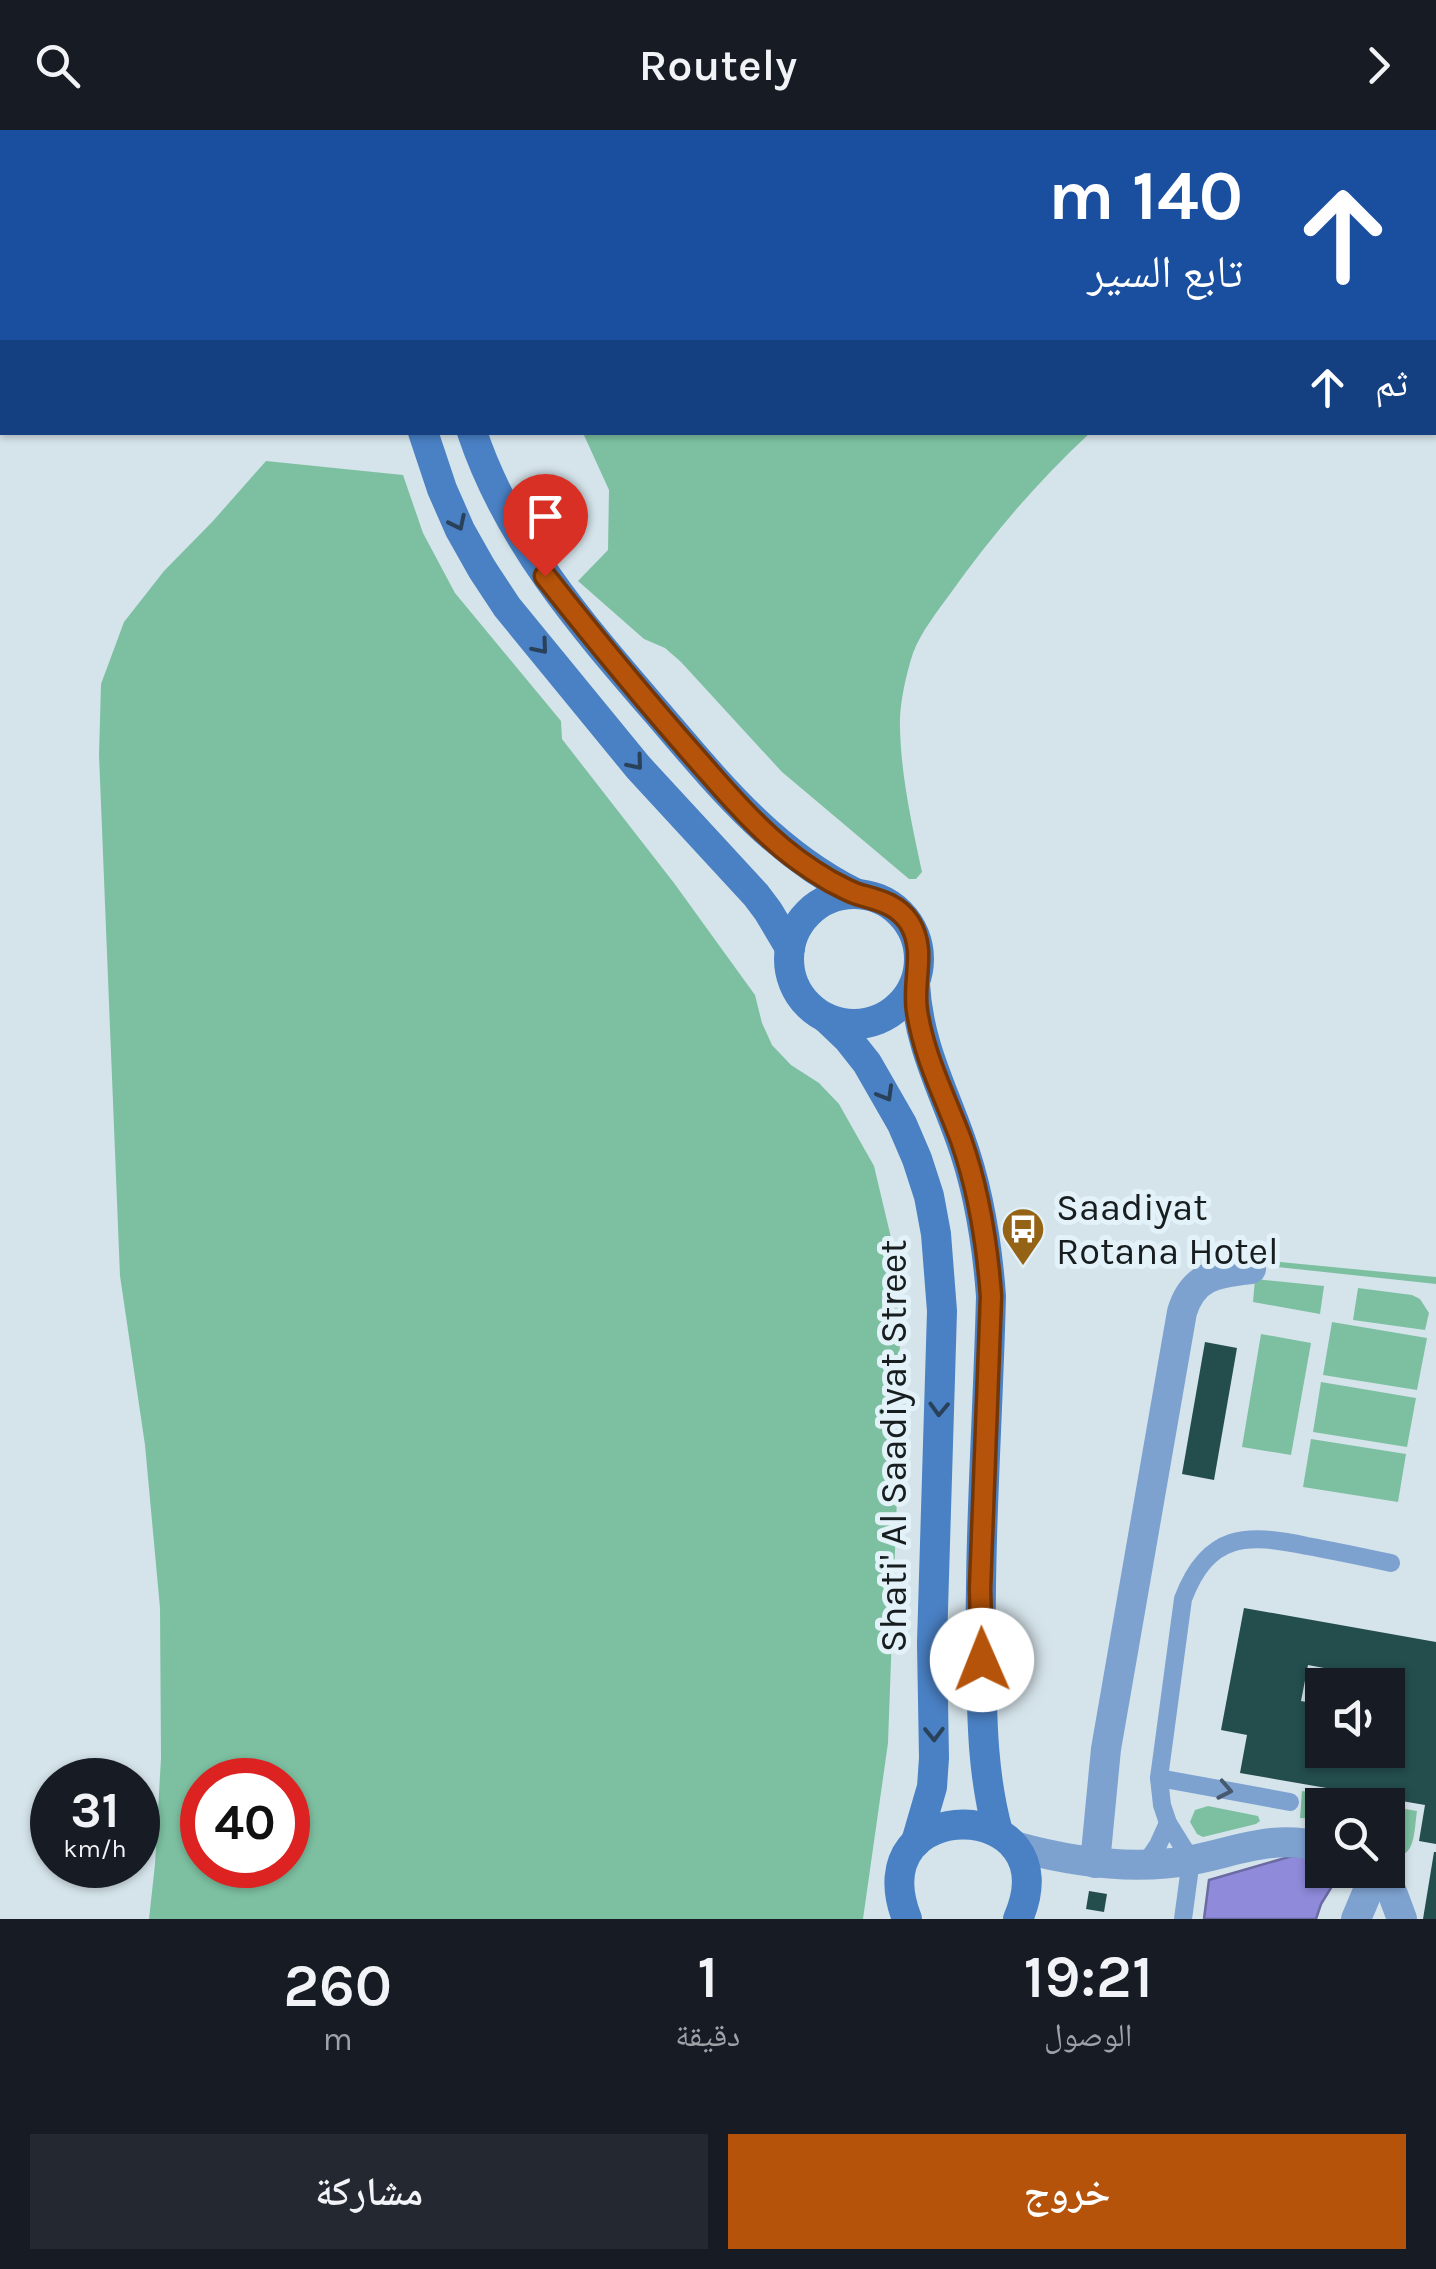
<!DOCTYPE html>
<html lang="ar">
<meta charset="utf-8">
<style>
:root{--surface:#171b24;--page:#242831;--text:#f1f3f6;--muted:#9ea1a6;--accent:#b45309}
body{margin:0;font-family:Karla,"Noto Naskh Arabic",sans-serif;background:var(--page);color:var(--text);direction:rtl;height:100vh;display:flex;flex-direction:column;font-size:38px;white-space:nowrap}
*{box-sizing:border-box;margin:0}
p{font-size:32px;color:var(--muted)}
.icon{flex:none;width:55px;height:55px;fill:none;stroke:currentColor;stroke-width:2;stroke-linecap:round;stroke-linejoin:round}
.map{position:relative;height:1789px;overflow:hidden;direction:ltr}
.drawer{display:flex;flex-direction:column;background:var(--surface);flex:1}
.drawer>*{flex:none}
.top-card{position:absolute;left:0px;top:0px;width:1438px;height:305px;box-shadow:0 2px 8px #0004;direction:rtl;background:#1a4fa0;color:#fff;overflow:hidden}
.tools{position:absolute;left:1305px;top:1538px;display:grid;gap:20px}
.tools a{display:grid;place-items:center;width:100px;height:100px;border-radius:0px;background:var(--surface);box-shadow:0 2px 8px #0004;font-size:50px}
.speed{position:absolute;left:30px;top:1628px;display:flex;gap:20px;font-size:50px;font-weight:700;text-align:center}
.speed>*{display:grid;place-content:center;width:130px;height:130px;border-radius:50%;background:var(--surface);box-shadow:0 2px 8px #0004;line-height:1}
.speed small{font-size:25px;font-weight:400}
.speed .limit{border:15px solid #d22;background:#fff;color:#111}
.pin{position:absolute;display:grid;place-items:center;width:85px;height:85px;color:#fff;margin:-102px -42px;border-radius:50% 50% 50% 0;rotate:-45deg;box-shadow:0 0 10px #0007}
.pin .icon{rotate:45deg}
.me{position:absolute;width:110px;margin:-55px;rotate:359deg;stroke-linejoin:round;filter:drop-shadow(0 0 8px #0008)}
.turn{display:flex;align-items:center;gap:35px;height:210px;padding:0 30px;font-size:45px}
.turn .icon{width:130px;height:130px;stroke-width:2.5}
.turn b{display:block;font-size:70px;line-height:85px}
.then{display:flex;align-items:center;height:95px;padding:0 30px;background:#0003;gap:20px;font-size:38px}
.eta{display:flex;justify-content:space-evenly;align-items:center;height:170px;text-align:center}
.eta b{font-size:60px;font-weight:600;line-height:70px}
.primary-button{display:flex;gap:20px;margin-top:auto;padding:20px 30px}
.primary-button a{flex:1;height:115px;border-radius:0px;background:var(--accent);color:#fff;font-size:40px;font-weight:600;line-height:115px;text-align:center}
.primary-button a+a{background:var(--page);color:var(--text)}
header{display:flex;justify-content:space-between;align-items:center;height:130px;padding:0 30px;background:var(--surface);font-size:45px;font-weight:600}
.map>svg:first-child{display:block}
</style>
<header><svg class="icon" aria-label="forward" viewBox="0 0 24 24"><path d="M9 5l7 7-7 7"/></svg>Routely<svg class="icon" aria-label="search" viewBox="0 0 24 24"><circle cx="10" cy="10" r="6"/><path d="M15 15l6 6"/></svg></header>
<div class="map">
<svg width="1436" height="1789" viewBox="0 0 1436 1789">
<rect width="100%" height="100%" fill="#d5e4eb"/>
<g fill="#7dc0a1" fill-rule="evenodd">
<path d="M583,0h853v117l-1,-115h-852z"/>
<path d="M583,303h507c-52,48 -99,103 -140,161 -13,18 -29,38 -37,59 -7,22 -14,52 -13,75 1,48 12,97 22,144l-6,7h-7l-127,-107 -101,-110 -16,-14 -21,-9 -66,-58 30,-31 1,-60z"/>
<path d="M266,331l137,14 20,58 32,60 106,128 1,18 112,144 81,112 7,28 10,22 19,20 28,18 20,21 35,62 23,97 4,125 -13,355 -25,176h-714l6,-55 6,-106 -1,-150 -15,-163 -25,-169 -21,-521 2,-71 23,-62 40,-51 49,-50zM202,1650h86v85h-86z"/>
<path d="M1259,1130l177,17v7l-177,-19z"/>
<path d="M1255,1149l69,7 -4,28 -67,-12z"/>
<path d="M1358,1158l54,7 8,4 9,14 -4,17 -72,-10z"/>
<path d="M1332,1192l95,16 -10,52 -94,-15z"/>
<path d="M1261,1204l50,9 -20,112 -49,-8z"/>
<path d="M1321,1252l95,16 -9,49 -94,-15z"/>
<path d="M1311,1309l95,15 -8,48 -95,-15z"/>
<path d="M1302,1661l80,14h-60v14l-22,-1z"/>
<path d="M1208,1676l50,10 2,5 -4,3 -53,13 -6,-3 -7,-12 5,-12z"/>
<path d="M1388,1676l29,5c-3,19 -1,54 -29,41z"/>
</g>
<path fill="#8f8ada" stroke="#6b6aa2" stroke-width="2.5" d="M1292,1726l30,1v13h20l-21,34 -5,15h-112l5,-39z"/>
<g fill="#244d4d" fill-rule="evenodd">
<path d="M1205,1212l32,6 -23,132 -32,-6z"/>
<path d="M1244,1478l192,34v202l-17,-3 6,-36 -185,-32 7,-38 -26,-5zM1308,1535l43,8 -2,11 39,1v65h-66v-31l-8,-1 3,-14 -16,-3z"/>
<path d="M1434,1722h2v67h-13z"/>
<path d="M1089,1761l18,3 -3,18 -18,-3z"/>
</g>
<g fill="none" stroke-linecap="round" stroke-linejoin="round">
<g stroke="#7ea2d0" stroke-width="18">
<path d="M1159,1648l131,24"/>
<path d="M1145,1734l13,-19 10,-22"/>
<path d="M1183,1789l8,-59 -23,-37 -6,-18 -3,-27 24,-179c25,-66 63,-66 124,-53 28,5 56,11 84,17"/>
</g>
<g stroke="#7ea2d0" stroke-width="30">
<path d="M1014,1716c57,16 118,25 178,14 47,-9 81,-26 130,-13"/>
<path d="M1095,1733l11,-114 76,-437c11,-37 35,-39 69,-43"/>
<path d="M1372,1740l20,22 10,27"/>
<path d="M1356,1789l11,-26 12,-17"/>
</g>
<g stroke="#4a81c5" stroke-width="30">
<path d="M399,0v2"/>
<path d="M448,0v2"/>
<path d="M423,302l19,57 18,41 22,39 25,38 131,160 118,128 12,16 22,37"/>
<path d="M472,302c37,111 113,197 188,284 59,69 113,136 195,177"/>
<circle cx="854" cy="829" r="65"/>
<path d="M915,854c3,58 26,101 45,154 19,52 27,104 31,158 -3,121 -12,241 -10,361 1,59 1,117 17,175"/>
<path d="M826,888l22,21 19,24 35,61 15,35 12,37 7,38 6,77 -10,332 2,115 -2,29 -16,55"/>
<path d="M907,1789c-50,-128 165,-124 111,0"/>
</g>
</g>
<defs><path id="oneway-chevron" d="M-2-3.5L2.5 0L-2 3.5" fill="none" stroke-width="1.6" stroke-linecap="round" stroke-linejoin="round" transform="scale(2.5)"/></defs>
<g stroke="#2a415a">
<use href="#oneway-chevron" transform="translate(458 393) rotate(64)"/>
<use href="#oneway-chevron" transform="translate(541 517) rotate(50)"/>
<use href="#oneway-chevron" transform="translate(636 633) rotate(50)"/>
<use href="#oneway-chevron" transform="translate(886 964) rotate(60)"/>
<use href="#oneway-chevron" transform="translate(939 1279) rotate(92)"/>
<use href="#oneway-chevron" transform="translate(934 1604) rotate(89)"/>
</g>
<use stroke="#46596f" href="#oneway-chevron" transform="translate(1225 1660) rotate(11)"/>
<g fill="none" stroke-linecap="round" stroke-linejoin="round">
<g stroke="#753606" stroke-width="25">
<path id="route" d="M545,446c49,62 99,123 151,182 23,26 46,54 73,78 18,17 39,32 61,45 8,4 18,10 27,13 20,6 39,9 52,28 18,28 3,59 8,89 7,46 28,86 44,129 18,51 26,103 30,156l-11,293 2,71"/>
</g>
<use href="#route" stroke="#b45309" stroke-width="18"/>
</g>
<defs>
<g id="bus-pin" transform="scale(2.25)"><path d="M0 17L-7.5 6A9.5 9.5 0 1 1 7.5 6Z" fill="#956315" stroke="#e2f2f8"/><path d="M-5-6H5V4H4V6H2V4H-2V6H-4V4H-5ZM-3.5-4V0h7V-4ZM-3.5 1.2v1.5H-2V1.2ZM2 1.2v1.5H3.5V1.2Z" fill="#fff"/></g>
</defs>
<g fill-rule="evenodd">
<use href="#bus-pin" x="1023" y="1099"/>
</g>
<g text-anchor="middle" stroke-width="10" stroke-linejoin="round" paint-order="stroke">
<g font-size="38" fill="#181e20" stroke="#e2f2f8" text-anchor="start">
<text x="1056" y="1090">Saadiyat<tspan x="1056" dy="44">Rotana Hotel</tspan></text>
</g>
<g font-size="38" fill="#181e20" stroke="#e2f2f8">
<text transform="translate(893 1316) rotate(-90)" y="13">Shati' Al Saadiyat Street</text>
</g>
</g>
</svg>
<div class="tools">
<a><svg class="icon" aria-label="sound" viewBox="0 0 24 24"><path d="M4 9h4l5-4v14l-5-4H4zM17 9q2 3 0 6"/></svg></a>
<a><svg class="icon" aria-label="search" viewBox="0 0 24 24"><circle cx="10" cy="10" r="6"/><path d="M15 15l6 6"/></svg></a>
</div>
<div class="speed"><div>31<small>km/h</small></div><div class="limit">40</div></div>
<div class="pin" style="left:545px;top:446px;background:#d93025"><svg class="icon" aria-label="arrive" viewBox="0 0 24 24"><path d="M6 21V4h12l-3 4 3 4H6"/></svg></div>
<svg class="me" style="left:982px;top:1530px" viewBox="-20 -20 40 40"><circle r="19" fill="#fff"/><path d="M0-13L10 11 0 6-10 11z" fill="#b45309"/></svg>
<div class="top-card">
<div class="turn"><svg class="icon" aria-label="ahead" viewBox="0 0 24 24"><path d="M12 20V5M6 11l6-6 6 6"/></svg><div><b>140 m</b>تابع السير</div></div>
<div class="then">ثم<svg class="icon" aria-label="ahead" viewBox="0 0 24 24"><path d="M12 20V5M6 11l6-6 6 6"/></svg></div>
</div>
</div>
<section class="drawer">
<div class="eta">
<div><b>19:21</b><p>الوصول</p></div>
<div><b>1</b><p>دقيقة</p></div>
<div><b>260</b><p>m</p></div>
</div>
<div class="primary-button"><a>خروج</a><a>مشاركة</a></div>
</section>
